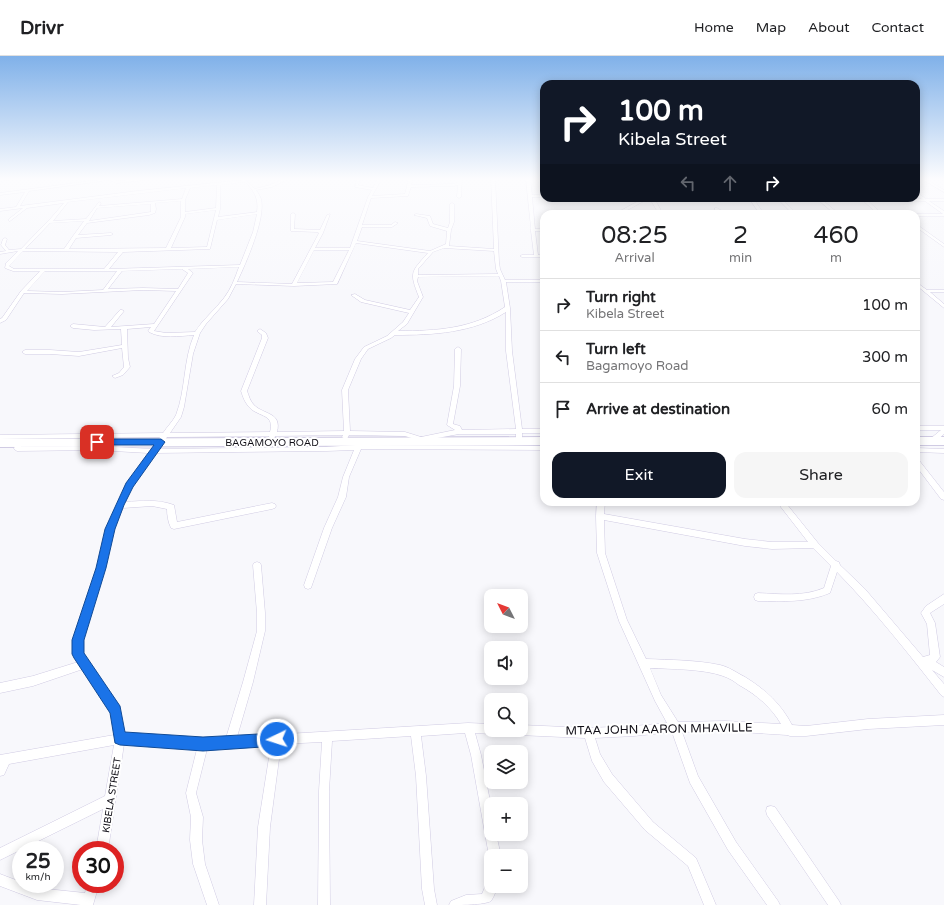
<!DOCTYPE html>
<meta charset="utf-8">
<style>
:root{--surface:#fff;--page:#f6f6f6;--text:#202124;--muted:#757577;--line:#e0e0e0;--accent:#111827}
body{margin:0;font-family:"Varela Round",sans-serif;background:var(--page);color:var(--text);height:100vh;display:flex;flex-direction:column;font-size:15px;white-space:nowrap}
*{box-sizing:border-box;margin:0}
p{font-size:13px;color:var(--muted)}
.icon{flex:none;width:22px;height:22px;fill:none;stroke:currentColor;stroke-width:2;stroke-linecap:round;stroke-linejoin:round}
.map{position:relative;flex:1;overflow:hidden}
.drawer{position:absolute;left:540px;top:154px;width:380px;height:296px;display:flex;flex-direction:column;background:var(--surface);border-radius:12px;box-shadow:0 2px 10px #0003}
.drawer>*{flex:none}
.banner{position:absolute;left:540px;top:24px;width:380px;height:122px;border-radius:12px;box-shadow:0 2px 10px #0003;background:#111827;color:#fff;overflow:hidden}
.needle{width:26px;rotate:312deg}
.tools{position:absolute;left:484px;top:533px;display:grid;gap:8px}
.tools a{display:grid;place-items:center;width:44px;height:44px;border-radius:8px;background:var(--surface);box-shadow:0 2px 10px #0003;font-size:20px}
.speed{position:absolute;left:12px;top:785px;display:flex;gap:8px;font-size:20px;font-weight:700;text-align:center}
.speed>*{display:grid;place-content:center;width:52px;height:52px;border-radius:50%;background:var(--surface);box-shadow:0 2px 10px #0003;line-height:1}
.speed small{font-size:10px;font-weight:400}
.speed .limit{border:6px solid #d22;background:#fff;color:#111}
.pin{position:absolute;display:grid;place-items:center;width:34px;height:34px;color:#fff;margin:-17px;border-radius:8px;box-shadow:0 2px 6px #0006}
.me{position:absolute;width:44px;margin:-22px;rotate:266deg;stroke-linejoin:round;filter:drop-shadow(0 0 3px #0008)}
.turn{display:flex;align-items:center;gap:14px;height:84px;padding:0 12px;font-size:18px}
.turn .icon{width:52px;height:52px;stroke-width:2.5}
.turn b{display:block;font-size:28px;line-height:34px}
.lanes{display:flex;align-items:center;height:38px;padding:0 12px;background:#0003;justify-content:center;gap:20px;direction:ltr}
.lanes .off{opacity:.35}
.eta{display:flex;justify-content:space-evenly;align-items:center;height:68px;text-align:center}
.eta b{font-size:24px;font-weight:600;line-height:28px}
.primary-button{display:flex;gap:8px;margin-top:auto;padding:8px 12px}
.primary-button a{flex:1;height:46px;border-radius:12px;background:var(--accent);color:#fff;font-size:16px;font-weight:600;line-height:46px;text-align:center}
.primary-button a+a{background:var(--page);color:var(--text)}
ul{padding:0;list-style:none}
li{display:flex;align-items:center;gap:12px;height:52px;padding:0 12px;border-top:1px solid var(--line)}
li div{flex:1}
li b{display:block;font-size:15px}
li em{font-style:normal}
header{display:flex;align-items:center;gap:24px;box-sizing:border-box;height:56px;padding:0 20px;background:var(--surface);border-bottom:1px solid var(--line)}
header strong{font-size:19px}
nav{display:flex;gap:22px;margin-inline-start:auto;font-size:14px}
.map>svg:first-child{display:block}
</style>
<header>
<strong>Drivr</strong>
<nav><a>Home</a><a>Map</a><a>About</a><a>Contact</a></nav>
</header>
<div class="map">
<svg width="944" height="849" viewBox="0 0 944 849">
<rect width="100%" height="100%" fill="#f8f8fc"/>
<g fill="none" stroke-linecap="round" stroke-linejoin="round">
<g stroke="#d0cbe3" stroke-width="1">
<g id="minor">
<path d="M8,122h15l-23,3v-2z"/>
<path d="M105,122h5l7,3 31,-3h15l-46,5 -8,-3 -80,11 -9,15 117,-15 106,-11 -2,-2h3l11,11 15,-4 16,-7h4l-18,9 -16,3c2,3 4,6 5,9 5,19 -15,64 -24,83l55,2 27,-51 -2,-1 -26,-1v-17l2,-1 2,1 -1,15 26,1 7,-15 3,-1 -7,19 -8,15h35l18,-51 4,-7 -17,-3 2,-9h4l-3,7 15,3 5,-10h4l-10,18 33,-2 4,-16h4l-2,7 43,-1 3,-2 1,-4h4l-1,19 -2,1 -2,-1 1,-12 -4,1 -43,1 -3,9 -37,2 -9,27h29l4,-3 3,1 -6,4h-30l-5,14 73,10 16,-7 1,-13 -17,-5 -3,-8 -13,-3 2,-1 14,2 3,8 15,4 2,-6v-18l2,-1 2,1v18l-3,8 -2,16 45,3 -3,-71h4l4,84 1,7 5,11h39v2h-38l4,26 2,43 10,78h22v4h-22v8l-3,2 -3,-2v-7h-57l-38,7 -16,-5 -56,-1 -2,4h-2l-3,-2 1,-2 -68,1 -1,3h-4l-1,-3 -102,1 -8,12 167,-2 30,-2 2,-3h4l1,3 181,1v4l-183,-1 -12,28 -3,20 -14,31 -20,57 -1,3 -3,1 -3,-1 -1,-3 20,-57 14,-31 5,-20 11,-27 -28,1 -171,2 -23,33 -7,16c17,-1 32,-3 49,3l3,17 95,-19 3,1 1,2 -1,2 -3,1 -98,20 -3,-1c-3,-6 -4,-13 -4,-19l-15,-3 -29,2 -9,21 -9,39 -23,72 1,13 36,55 5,26 79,5 23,-1 17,-56 14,-51v-18l-4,-48 1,-2 3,-1 3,1 1,2 4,48v18l-12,51 -16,55 231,-14 23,1v6h5l-1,3 -4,1 -16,-1 6,22 10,51v28h5l5,22h-10v4l-2,-4 -18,-101 -6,-22 -44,3 5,40 8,113 3,16h-12l-3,-16 -6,-113 -5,-40 -79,5 -3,50 1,114h-12l1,-114 3,-49 -41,2 -11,83 -4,78h-12l4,-78 13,-82 -64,4 -11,44 7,24 -1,23 3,24 14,41h-12l-14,-41 -3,-24 1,-23 -5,-24 11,-44 -73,-5 -16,106h-12l7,-41 -103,51v-12l105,-52 9,-51 -105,19 -5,11 -4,1v-21l114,-20 -3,-22 -28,-44 -50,17 -33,7v-10l33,-7 45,-14 -5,-8 1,-14 23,-72 9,-39 21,-46 21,-30 -52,-3 -79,1 -3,-2 2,-8h4l1,6 75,-1 56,3 8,-12 -160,2v-4l163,-2c4,-6 10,-12 13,-18 10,-26 7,-54 18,-80 -15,1 -32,4 -45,-3l-1,-1 3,-4 -24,2 1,29 2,9 -7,8 -8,3 -3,-2 7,-3 5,-6 -2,-19 -43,8 -29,-2h-25l-3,-2 3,-2h25l29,2 43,-7 -1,-16 -27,1 -21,-2 -3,-2 3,-2 32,3 15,-17h2l2,1 -13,16 43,-3 22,-33 -33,-1 -81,4 -38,-1 -18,27 -6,3v-4l2,-1 19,-27 19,-20h-27l-8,-3 1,-5 12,-12 -18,3v-2l6,-1 -5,-6 2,-6 2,-1 2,1 -2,6 4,5 12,-1 30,-31 13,-15 -37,5 -17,13h-1v-2l14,-11 -23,3v-2l16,-2 9,-15 -25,3v-2l106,-14zM245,126c9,8 14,17 12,30l-39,5 2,-8v-24zM217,129l-1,23 -31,4v-12l5,-12zM186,132l-4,11 -83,7 2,-3 -2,-1 -13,17 -33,2 15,-19zM181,145v16l-15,31 -97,1 7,-11 35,-3 2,-1 -2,-1 -33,2 9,-12 62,-8 6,-2 1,-4 -1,-6zM151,148v8l-62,9 8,-13zM216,154l-9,37 -36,1 14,-31v-3zM257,158l-4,18 -13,33 -131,4 14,-17 87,-3 7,-29zM84,165l-11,15 -9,13h-39l25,-26zM356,187l72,10c-17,19 -19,19 -9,44l-9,13 -45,-10 -10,-6 -4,1 10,7 48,11 -6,9 -16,14 -23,11 -9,12 -13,31 2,41 -67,1c5,-20 -13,-17 -23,-27 -4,-4 -5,-9 -7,-14l21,-53 -2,-5 -6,-4 -3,2 5,4v3l-21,53c2,6 4,12 9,17 9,9 25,6 20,24l-100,1 11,-16 3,-10 9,-53 7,-21 6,-9 22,-25 8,-15 58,2 43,-2zM444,192l50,3 2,18 2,5 -80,1v-6l15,-17zM314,194h35l-16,32 -36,1zM23,195l95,1 -14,17h-90l-5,-3zM239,211c-4,11 -8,22 -15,31 -9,12 -21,21 -29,34l-29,1 -12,-2 39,-58 -5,-4zM182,213l6,4 -10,16 -35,-1 -35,1 14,-18zM45,215h72l-14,19 -41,2 -35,-1zM499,220l2,5 4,26c-33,22 -68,24 -107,24l9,-7 16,-27 -6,-16 1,-4zM506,256v39l10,78 -54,1 -2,-4 -7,-2 7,-38 1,-37 -3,-2 -3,2 -1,37 -7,39 8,5 -34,7 -16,-5 -55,-1 -2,-41 13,-31 7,-10 23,-11 4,-3c38,0 78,-2 111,-23z"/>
<path d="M526,122h4l2,17h12v2h-12l3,32h9v2h-9l3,24h6v2h-22l-2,-1 2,-1h12l-3,-24 -1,-1 1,-1z"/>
<path d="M920,122h4l20,12v2z"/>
<path d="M916,136l10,7h18v2h-15l15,10v5h-28v-2h27l-18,-13 -58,-1 15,14h-4l-18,-16 62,1 -6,-4z"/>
<path d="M644,142h10l9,16h-4l-9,-15 -4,1 -26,14h-5z"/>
<path d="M749,142h4l11,16h-4z"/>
<path d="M777,142h4l16,16h-4z"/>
<path d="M816,142h4l19,16h-4z"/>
<path d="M715,152h2l10,6h-5l-7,-4z"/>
<path d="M916,168l28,20v3l-28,-20z"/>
<path d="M916,226l11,8h17v2h-14l14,12v4l-28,-23z"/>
<path d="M916,370h28v8l-10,9h-4l-1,-2 1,-2 11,-9h-25z"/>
<path d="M916,392l28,1v4l-28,-1z"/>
<path d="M916,403h2l26,33v8l-3,-1 -25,-33z"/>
<path d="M597,446h8l-1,12 141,25 27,3h36l-31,-40h8l33,41 18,18 3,1 1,3 25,24 58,68 7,-2 -3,-31 -6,-11 5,-7 18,-12v10l-14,9 5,10 5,34 -4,5 8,5v10l-12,-7 12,14v13l-3,-2c-33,-42 -66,-84 -104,-123l-7,21c-24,10 -47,8 -72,8l-3,-1 -1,-3 1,-3 3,-1c22,1 45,4 66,-5l7,-22 -18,-18 -41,1 -27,-3 -141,-26 1,33 22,67 19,39c24,1 50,1 74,6 9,2 17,8 25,12 21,13 36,27 47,48l14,1 62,-7 76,-4v10l-76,4 -62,7h-16l-3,-1 -62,-4 -43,1 16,44 38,66 42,59 2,4h-13l-39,-55 -38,-67 -18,-51 -38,4 -39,2 5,16 12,20 41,48 43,36 20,47h-12l-16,-39 -43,-36 -41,-48 -12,-21 -7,-23 -67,-3 -4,-1 -1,-4h8v-5l67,3 46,-2 33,-3 -12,-22 -36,-80 -22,-68 -1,-37zM650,612c21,1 54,1 73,8 6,2 11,5 16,9 18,10 32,22 42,39l-56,-3 -47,1 -17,-27z"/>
<path d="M771,750l4,1 64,94 2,4h-13l-61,-90 -1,-4 1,-4z"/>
<path d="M0,818l21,8v2h5l11,4 48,5 2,-9h12l-6,21h-12l-44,-5 -37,-14z"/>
<path d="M491,824v6h6c-1,5 -3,11 -6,15 -6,4 -33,4 -42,4l2,-4 15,-6 16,-1 5,-12z"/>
</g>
</g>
<g stroke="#d0cbe3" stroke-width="2">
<g id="trunk">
<path d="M544,381v8l-544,2v-8z"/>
<rect x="916" y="381" width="28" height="8"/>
</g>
</g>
<use href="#minor" fill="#fff" fill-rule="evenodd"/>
<use href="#trunk" fill="#fff" fill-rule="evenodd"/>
</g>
<linearGradient id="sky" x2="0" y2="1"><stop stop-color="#80b1e9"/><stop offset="0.51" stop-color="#fcfcfe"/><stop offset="1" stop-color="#fcfcfe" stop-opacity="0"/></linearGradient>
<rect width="944" height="241" fill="url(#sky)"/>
<path fill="#1a73e8" stroke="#114b97" d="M97,383h64l4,3 -32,45 -9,18 -9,24 -9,39 -22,72v13l36,53 5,26 78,5 74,-4 4,2 2,4 -2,5 -4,2 -74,5 -83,-6 -5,-2 -5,-30 -36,-55 -2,-4v-14l24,-72 9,-39 21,-46 28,-38h-57l-4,-3z"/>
<g text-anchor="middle" stroke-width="4" stroke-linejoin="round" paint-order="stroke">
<g font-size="10" fill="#0e0c14" stroke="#fff">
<text x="272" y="390">BAGAMOYO ROAD</text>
<text transform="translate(111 739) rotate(-81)" y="4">KIBELA STREET</text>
</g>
<g font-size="12" fill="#0e0c14" stroke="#fff">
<text transform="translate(659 673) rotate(-1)" y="4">MTAA JOHN AARON MHAVILLE</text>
</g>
</g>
</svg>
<div class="tools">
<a><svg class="needle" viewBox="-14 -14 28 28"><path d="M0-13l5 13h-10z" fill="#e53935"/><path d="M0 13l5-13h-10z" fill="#757577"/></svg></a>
<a><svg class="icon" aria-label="sound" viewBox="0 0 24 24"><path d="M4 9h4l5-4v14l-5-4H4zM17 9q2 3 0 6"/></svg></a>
<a><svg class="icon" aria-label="search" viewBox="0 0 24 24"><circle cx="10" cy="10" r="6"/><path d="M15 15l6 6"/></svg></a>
<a><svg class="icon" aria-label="layers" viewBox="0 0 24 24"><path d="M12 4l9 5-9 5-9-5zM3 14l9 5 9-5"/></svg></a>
<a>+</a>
<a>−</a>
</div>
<div class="speed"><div>25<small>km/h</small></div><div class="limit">30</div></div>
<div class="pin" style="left:97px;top:386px;background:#d93025"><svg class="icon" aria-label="arrive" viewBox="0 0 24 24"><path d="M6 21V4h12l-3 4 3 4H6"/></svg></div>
<svg class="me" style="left:277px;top:683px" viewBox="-20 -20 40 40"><circle r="17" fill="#1a73e8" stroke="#fff" stroke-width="3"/><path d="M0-11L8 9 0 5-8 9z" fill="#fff"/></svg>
<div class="banner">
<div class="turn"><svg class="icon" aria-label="right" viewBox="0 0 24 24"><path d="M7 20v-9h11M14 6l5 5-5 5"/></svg><div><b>100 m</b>Kibela Street</div></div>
<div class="lanes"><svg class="icon off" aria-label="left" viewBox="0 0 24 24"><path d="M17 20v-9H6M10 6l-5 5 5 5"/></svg><svg class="icon off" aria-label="ahead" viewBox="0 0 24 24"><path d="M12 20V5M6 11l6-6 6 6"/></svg><svg class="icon" aria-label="right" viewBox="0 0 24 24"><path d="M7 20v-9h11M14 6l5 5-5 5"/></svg></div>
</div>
<section class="drawer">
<div class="eta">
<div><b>08:25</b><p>Arrival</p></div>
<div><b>2</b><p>min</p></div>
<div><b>460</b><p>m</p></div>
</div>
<ul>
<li><svg class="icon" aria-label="right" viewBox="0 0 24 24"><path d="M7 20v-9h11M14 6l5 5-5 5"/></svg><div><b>Turn right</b><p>Kibela Street</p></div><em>100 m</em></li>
<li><svg class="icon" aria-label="left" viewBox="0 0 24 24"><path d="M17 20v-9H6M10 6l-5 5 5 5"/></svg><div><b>Turn left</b><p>Bagamoyo Road</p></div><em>300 m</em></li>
<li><svg class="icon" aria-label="arrive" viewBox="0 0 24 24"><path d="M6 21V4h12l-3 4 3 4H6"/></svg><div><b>Arrive at destination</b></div><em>60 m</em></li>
</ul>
<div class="primary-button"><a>Exit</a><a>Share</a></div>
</section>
</div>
